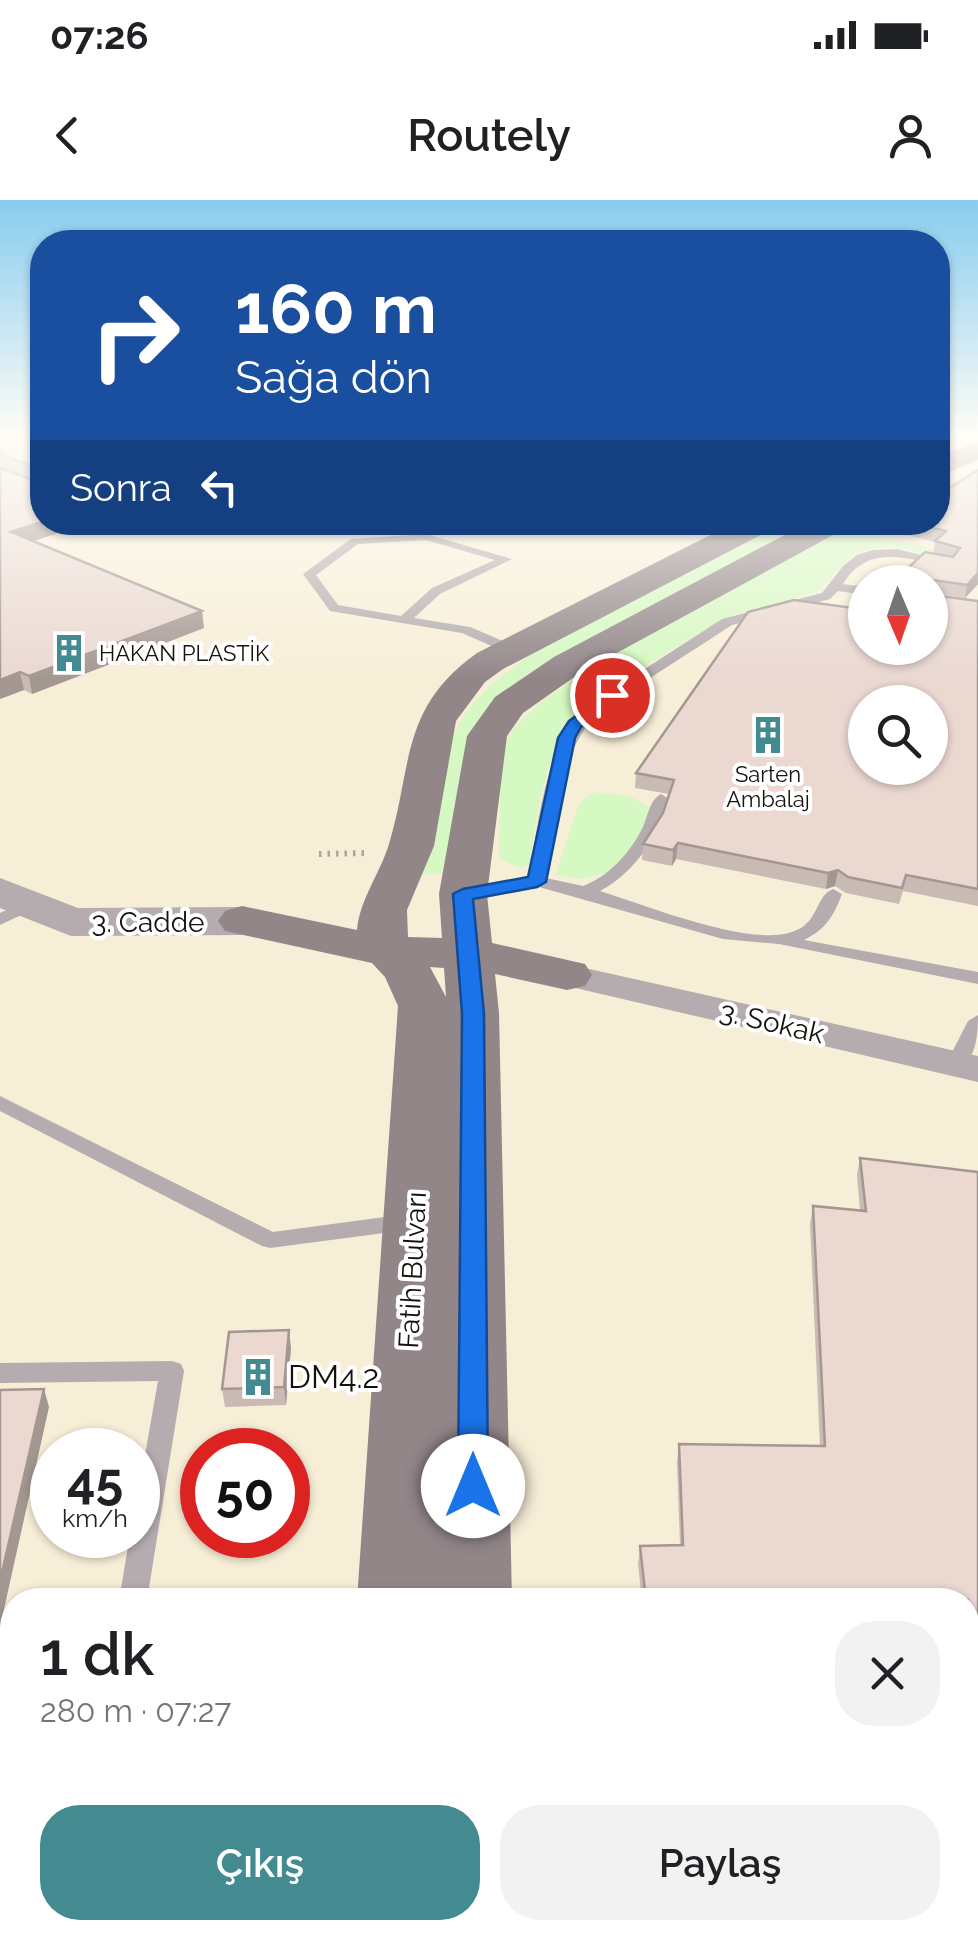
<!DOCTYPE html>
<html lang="tr">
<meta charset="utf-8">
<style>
:root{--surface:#fff;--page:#f2f2f2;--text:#202124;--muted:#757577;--accent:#438b91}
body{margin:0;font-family:Raleway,sans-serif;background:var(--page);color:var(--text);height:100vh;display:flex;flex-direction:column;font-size:38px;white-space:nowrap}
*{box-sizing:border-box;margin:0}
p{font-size:32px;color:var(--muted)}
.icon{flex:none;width:55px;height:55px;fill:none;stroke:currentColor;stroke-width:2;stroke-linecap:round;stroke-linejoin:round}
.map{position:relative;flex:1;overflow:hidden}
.side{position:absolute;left:0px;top:1388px;width:980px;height:352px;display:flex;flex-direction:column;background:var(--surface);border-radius:40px 40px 0 0;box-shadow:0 2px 8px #0004}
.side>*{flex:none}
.guide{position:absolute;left:30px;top:30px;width:920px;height:305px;border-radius:40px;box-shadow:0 2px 8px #0004;background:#1a4fa0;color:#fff;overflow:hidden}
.needle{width:65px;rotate:178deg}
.controls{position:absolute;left:848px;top:365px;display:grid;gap:20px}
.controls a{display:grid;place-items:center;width:100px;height:100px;border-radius:50%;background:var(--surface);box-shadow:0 2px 8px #0004;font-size:50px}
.speed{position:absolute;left:30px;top:1228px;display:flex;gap:20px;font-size:50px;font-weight:700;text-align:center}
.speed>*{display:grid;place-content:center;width:130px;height:130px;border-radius:50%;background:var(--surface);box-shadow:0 2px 8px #0004;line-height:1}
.speed small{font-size:25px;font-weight:400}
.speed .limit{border:15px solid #d22;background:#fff;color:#111}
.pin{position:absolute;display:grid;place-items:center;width:85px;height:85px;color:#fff;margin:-42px;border:5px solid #fff;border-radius:50%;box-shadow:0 2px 10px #0007}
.me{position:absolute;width:110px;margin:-55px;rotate:0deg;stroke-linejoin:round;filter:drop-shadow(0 0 8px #0008)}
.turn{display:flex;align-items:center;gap:35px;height:210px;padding:0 40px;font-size:45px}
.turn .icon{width:130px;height:130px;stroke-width:2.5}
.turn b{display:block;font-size:70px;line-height:85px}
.then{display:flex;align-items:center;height:95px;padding:0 40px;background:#0003;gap:20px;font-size:38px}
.round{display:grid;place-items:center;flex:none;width:105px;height:105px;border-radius:40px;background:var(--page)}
.head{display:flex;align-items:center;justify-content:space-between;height:170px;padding:0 40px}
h1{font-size:60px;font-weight:600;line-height:75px}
.button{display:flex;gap:20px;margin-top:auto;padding:20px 40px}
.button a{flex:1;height:115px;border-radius:40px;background:var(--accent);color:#fff;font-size:40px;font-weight:600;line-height:115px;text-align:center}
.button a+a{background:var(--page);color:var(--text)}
.status{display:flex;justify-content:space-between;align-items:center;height:70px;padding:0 50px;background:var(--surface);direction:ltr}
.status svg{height:28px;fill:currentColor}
header{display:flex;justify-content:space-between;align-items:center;height:130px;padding:0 40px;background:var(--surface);font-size:45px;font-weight:600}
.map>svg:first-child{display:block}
</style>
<div class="status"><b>07:26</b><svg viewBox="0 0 49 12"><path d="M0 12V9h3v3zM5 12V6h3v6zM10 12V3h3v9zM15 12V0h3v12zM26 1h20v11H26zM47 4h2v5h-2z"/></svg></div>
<header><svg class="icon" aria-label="back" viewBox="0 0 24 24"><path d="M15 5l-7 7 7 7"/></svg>Routely<svg class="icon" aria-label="person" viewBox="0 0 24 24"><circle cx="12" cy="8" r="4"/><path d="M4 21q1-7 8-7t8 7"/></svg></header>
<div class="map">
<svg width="978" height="1738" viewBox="0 0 978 1738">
<rect width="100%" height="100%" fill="#fffaed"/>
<path fill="#f7eed7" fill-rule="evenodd" d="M0,236h42v86h896v-86h40v1502h-978zM865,382h65v66h-65zM865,502h65v66h-65zM52,1250h86v85h-86zM202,1250h86v85h-86zM12,1400h956v328h-956z"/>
<g fill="#d6f8c2">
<path d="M784,323h35l-322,178 -22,23 -5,14 -14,135 -34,1c24,-47 15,-101 36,-148 36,-76 246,-163 326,-203z"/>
<path d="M846,328l114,27h-28l-45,-9 -32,7 -38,39 -84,23 -22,11 -121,73c-44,40 -53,109 -60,166l-10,3 -21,-9 2,-102 11,-28 29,-27 73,-51z"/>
<path d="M591,593c21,-1 57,3 63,25l-41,53 -33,8 -24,-4 2,-8 21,-63z"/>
</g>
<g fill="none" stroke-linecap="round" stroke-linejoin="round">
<path stroke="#aaa69c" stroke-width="6" stroke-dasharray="2.5 6" stroke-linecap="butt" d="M319,654l49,-1"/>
<g fill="#b4acae" fill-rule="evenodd">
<path d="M613,322c12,0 25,5 37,5 11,0 24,-5 36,-5l-36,12z"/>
<path d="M426,334l86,25 -72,35 -26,24 56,9 45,19v6h-10l-43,-19 -132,-22 -27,-37 48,-35zM426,340l69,20 -63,28 -31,28 -63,-11 -22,-30 42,-31z"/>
<path d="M897,349l55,14 -6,4c-39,-9 -79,-23 -103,17l22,3v8l-27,-4 -8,8 -98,26 -133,86c-43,46 -44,108 -53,167l37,8c26,-10 46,-32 59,-57 6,-12 7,-29 19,-35l8,5c-11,38 -34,73 -69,92 46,14 147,56 192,41 28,-9 22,-35 41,-43l9,5c-9,23 -16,35 -38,46l174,32v12l-199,-40 -56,-5 -184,-52 -82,11 -3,-4 3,-4 72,-13c11,-63 14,-124 60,-172l133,-86 100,-26 21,-27 14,-11 16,-5z"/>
<path d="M28,700l9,5 -3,4 -34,16v-12z"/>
<path d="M978,815c0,20 -2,47 -22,55l-7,-2 -3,-4 22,-43z"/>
<path d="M0,896l273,136 134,-18 8,2 3,6 -3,6 -8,2 -137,18 -8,-2 -262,-135z"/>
<path d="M172,1161l9,3 3,7 -37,229h-28l11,-65h8v-40l20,-114 -158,2v-20z"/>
<path d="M59,1728h34l-2,10h-34z"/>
</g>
<path fill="#b4acae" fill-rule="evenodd" d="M567,764l411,92v26l-424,-99 -5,-8 5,-8z"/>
<path fill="#b4acae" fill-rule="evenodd" d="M0,678l78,30 164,-1 16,4 7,10 -7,10 -16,4 -171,1 -71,-28z"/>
<g fill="#928689" fill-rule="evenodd">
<path d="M978,241v19l-40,16v-18z"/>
<path d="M736,322h40l-4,7 -269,140 -18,13 -29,39 -22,125 -27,64 1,27 34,1 -3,-44 28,-158 28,-39 59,-40 255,-135h39l-4,7 -264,144 -57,40 -16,23 -20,158 5,49 93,21 7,11 -7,11 -18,4 -72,-16 4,39 13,587h-155l41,-594 -13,-29 -13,-14 -147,-32 -7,-10 7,-10 17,-5 115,24c3,-32 23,-56 32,-86 24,-80 11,-136 88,-191zM430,767l14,1 2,29z"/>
<path d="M334,1728h186l1,10h-187z"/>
</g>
</g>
<g fill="#c9bab4">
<path d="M0,236h42v86l-8,19 170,87 -172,66 -8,-4 -24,9z"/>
<path d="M938,295l40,89 -13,14 -34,-5 1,2 46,6v305l-75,-15 -4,13 -53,-11 -11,-7 -9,3 -150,-30 -4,7 -30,-6 1,-16 20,-31 6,-19 -34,-6 1,-15 224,-164 70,-27 5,-40 -40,-10 2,-10h41z"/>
<path d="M860,958l118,14v766h-303l-1,-10h294v-328h-326l-4,-36 2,-18 40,-1 -3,-83 2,-18 141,2 -10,-222 3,-18 47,4 -3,-35z"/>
<path d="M291,1148l-5,57 -61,2 -3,-18z"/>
</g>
<g fill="#a49792">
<path d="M42,322h49l-77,26 -3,-16z"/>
<path d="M978,373v11l-13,14 2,-13z"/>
<path d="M202,411l2,17 -172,66 -3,-18z"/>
<path d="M20,472l4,18 -24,9v-19z"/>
<path d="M678,643l-2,16 -4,7 1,-16z"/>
<path d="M838,670l-3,16 -9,3 2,-16z"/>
<path d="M289,1130l2,18 -5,57 -2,-18z"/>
<path d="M44,1189l5,18 -49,220v-46z"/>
</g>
<g fill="#ead8d1" stroke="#a49792" stroke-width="2.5" fill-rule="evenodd">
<path d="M0,236h42v40l-1,-7 -41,-15z"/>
<path d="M0,268l38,14 4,-3v43l-31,10 191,79 -173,65 -9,-4 -20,8z"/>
<path d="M978,270v103l-11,12 -34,-5 -3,3 -37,-1 32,-30 28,5 7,-9 -25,-7 11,-10 -37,-9h29v-27z"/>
<path d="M930,388l2,7 46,6v288l-72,-14 -4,13 -54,-11 -10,-7 -10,3 -150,-30 -5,7 -30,-6 20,-31 11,-33 -38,-7 112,-161 46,-12 66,9 5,-10v49h65zM865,502h65v66h-65z"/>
<path d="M860,958l118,14v766h-299l-1,-10h290v-328h-322l-6,-54 43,-1 -4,-101 146,2 -12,-240 53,5z"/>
<path d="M289,1130l-5,57 -62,2 7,-57z"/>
<path d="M44,1189l-44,192v-191z"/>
</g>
<linearGradient id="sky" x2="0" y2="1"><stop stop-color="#88ccef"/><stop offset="0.49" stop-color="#fffdf7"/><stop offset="1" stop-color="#fffdf7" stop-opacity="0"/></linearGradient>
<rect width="978" height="480" fill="url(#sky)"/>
<path fill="#1a73e8" stroke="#114b97" stroke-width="2.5" d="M612,490l7,5 -2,3 -36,29 -6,11 -29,144 -9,5 -64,12 11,115 4,472 -4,9 -11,4 -11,-4 -4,-9 4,-472 -9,-120 10,-5 65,-12 30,-139 11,-17z"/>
<defs>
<g id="building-bare" transform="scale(3)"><path d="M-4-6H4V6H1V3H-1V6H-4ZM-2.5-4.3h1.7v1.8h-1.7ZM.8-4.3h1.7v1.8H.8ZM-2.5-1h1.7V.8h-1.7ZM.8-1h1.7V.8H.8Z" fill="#438b91" stroke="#fff" stroke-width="2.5" paint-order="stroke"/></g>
</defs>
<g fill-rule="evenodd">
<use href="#building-bare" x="69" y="453"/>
<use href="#building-bare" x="768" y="535"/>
<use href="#building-bare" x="258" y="1177"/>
</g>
<g text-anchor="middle" stroke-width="8" stroke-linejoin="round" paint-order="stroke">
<g font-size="22" fill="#14120c" stroke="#fff" text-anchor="start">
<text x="99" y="461">HAKAN PLASTİK</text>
<text x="768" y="582" text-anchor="middle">Sarten<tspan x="768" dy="25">Ambalaj</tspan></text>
</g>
<g font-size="28" fill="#14120c" stroke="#fff">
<text x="148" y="732">3. Cadde</text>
<text transform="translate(772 822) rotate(13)" y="10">3. Sokak</text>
<text transform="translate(412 1070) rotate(-87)" y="10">Fatih Bulvarı</text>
</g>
<g font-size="32" fill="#14120c" stroke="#fff" text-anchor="start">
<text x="288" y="1188">DM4.2</text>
</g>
</g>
</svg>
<div class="controls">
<a><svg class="needle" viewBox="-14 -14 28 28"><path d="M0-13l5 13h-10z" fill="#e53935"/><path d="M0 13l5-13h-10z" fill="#757577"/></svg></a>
<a><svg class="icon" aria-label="search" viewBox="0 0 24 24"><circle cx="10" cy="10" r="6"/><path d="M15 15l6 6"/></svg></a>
</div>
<div class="speed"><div>45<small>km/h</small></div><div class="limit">50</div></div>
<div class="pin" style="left:612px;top:495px;background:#d93025"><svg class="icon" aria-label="arrive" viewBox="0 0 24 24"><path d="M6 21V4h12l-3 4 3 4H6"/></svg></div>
<svg class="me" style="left:473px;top:1286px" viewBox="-20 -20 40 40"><circle r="19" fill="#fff"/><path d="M0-13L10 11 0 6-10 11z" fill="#1a73e8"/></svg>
<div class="guide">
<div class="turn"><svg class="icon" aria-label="right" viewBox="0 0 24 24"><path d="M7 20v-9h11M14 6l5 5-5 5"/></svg><div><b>160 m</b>Sağa dön</div></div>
<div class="then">Sonra<svg class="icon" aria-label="left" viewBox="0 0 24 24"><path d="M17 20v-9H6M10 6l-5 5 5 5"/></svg></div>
</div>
<section class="side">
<div class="head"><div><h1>1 dk</h1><p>280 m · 07:27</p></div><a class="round"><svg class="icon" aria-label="close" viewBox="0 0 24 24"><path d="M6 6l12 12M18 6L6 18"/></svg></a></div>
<div class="button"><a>Çıkış</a><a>Paylaş</a></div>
</section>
</div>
